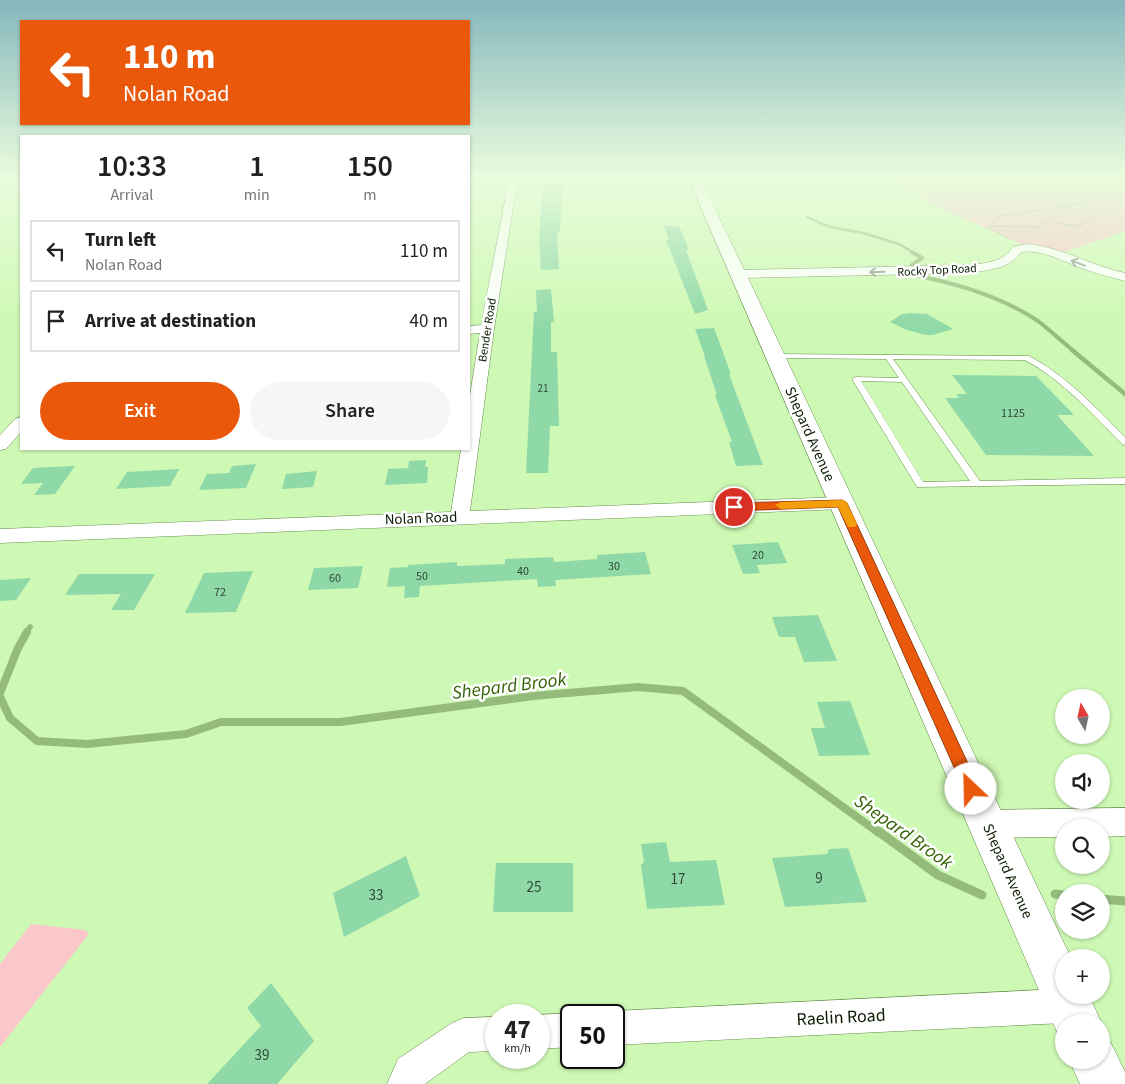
<!DOCTYPE html>
<meta charset="utf-8">
<style>
:root{--surface:#fff;--page:#f6f6f6;--text:#202124;--muted:#757577;--line:#e0e0e0;--accent:#ea580c}
body{margin:0;font-family:"Source Sans 3",sans-serif;background:var(--page);color:var(--text);height:100vh;display:flex;flex-direction:column;font-size:19px;white-space:nowrap}
*{box-sizing:border-box;margin:0}
p{font-size:16px;color:var(--muted)}
.icon{flex:none;width:28px;height:28px;fill:none;stroke:currentColor;stroke-width:2;stroke-linecap:round;stroke-linejoin:round}
.map{position:relative;flex:1;overflow:hidden}
.side{position:absolute;left:20px;top:135px;width:450px;height:315px;display:flex;flex-direction:column;background:var(--surface);border-radius:0px;box-shadow:0 1px 4px #0004}
.side>*{flex:none}
.top-card{position:absolute;left:20px;top:20px;width:450px;height:105px;border-radius:0px;box-shadow:0 1px 4px #0004;background:#ea580c;color:#fff;overflow:hidden}
.needle{width:32px;rotate:351deg}
.controls{position:absolute;left:1055px;top:689px;display:grid;gap:10px}
.controls a{display:grid;place-items:center;width:55px;height:55px;border-radius:50%;background:var(--surface);box-shadow:0 1px 4px #0004;font-size:25px}
.speed{position:absolute;left:485px;top:1004px;display:flex;gap:10px;font-size:25px;font-weight:700;text-align:center}
.speed>*{display:grid;place-content:center;width:65px;height:65px;border-radius:50%;background:var(--surface);box-shadow:0 1px 4px #0004;line-height:1}
.speed small{font-size:12px;font-weight:400}
.speed .limit{border:2px solid #111;border-radius:8px;background:#fff;color:#111}
.pin{position:absolute;display:grid;place-items:center;width:42px;height:42px;color:#fff;margin:-21px;border:2px solid #fff;border-radius:50%;box-shadow:0 1px 5px #0007}
.me{position:absolute;width:55px;margin:-28px;rotate:336deg;stroke-linejoin:round;filter:drop-shadow(0 0 4px #0008)}
.turn{display:flex;align-items:center;gap:18px;height:105px;padding:0 20px;font-size:22px}
.turn .icon{width:65px;height:65px;stroke-width:2.5}
.turn b{display:block;font-size:35px;line-height:42px}
.eta{display:flex;justify-content:space-evenly;align-items:center;height:85px;text-align:center}
.eta b{font-size:30px;font-weight:600;line-height:35px}
.primary-button{display:flex;gap:10px;margin-top:auto;padding:10px 20px}
.primary-button a{flex:1;height:58px;border-radius:30px;background:var(--accent);color:#fff;font-size:20px;font-weight:600;line-height:58px;text-align:center}
.primary-button a+a{background:var(--page);color:var(--text)}
ul{padding:0;list-style:none}
li{display:flex;align-items:center;gap:15px;height:62px;margin:0 10px 8px;padding:0 10px;border:2px solid var(--line);border-radius:0px}
li div{flex:1}
li b{display:block;font-size:19px}
li em{font-style:normal}
.map>svg:first-child{display:block}
</style>
<div class="map">
<svg width="1125" height="1084" viewBox="0 0 1125 1084">
<rect width="100%" height="100%" fill="#cef9b4"/>
<g fill="#fac7ca">
<path d="M884,175h241v56l-64,22 -29,-8 -11,-1 -89,-40z"/>
<path d="M31,924l54,6 4,4 -89,113v-83z"/>
</g>
<g fill="none" stroke-linecap="round" stroke-linejoin="round">
<path stroke="#94bb7c" stroke-width="2.5" d="M807,217l23,10 33,6 36,11 15,9"/>
<g stroke="#94bb7c" stroke-width="4">
<path d="M912,252l10,6 -10,7"/>
<path d="M918,276c41,8 84,21 120,45 12,9 24,21 36,30"/>
</g>
<path stroke="#94bb7c" stroke-width="4.5" d="M1072,350l53,44"/>
<path stroke="#94bb7c" stroke-width="5.5" d="M26,633l4,-6"/>
<g stroke="#94bb7c" stroke-width="8">
<path d="M0,693l18,-45 9,-16"/>
<path d="M0,697l10,21 27,23 50,3 99,-10 35,-12h119l193,-26 105,-9 45,4 196,142"/>
</g>
<g stroke="#94bb7c" stroke-width="9">
<path d="M878,831l60,44 44,20"/>
<path d="M1055,894l9,1"/>
<path d="M1101,899l24,2"/>
</g>
</g>
<g fill="#8fd8a7">
<path d="M543,183h17l2,2 -2,47h-3l2,37 -18,1 -2,-33z"/>
<path d="M664,226h15l10,24h-3l22,60 -13,4 -29,-74h3z"/>
<path d="M551,289l3,33h-3v30h6l2,74h-9l-2,47h-22l8,-161h3l-1,-22z"/>
<path d="M911,313l16,1 26,15 -21,6h-6l-19,-5 -17,-8 12,-8z"/>
<path d="M714,328l17,46h-2l34,91 -27,1 -7,-24h3l-17,-47h2l-13,-39h1l-10,-27z"/>
<path d="M952,375l84,1 38,39h-17l37,41 -108,-1 -41,-57h14l-3,-4h11z"/>
<path d="M426,460l-1,7h3l-1,16 -42,2 3,-16 20,-1 1,-7z"/>
<path d="M256,464l-10,24 -47,2 8,-16 22,-1 3,-7z"/>
<path d="M75,466l-20,28 -21,1 9,-12 -22,1 12,-16z"/>
<path d="M179,469l-9,17 -54,3 11,-17z"/>
<path d="M317,471l-4,16 -31,2 4,-15z"/>
<path d="M778,542l9,21 -30,2 3,8 -17,1 -11,-29z"/>
<path d="M645,552l6,22 -96,6 1,6 -18,1 -1,-8 -117,7 -1,11 -15,1 1,-12 -18,1 3,-19 18,-1v-2l49,-3v4l48,-2v-5l48,-2 1,5 43,-3v-4z"/>
<path d="M363,566l-5,22 -50,2 6,-22z"/>
<path d="M253,571l-17,41 -51,1 19,-40z"/>
<path d="M79,574h76l-21,36h-23l10,-16 -56,1z"/>
<path d="M31,578l-15,22 -16,1v-21z"/>
<path d="M818,615l19,46 -33,1 -9,-25h-16l-7,-20z"/>
<path d="M850,701l20,54 -51,1 -8,-28h14l-8,-26z"/>
<path d="M666,842l4,20 46,-2 9,45 -78,4 -6,-44 3,-3 -3,-18z"/>
<path d="M848,848l19,54 -82,5 -13,-49 55,-4 2,-5z"/>
<path d="M406,856l14,40 -76,41 -11,-44z"/>
<path d="M496,863h77v49h-80z"/>
<path d="M271,983l43,58 -37,43h-70l54,-58 -14,-18z"/>
</g>
<g fill="none" stroke-linecap="round" stroke-linejoin="round">
<g stroke="#648b4b" stroke-width="1">
<path id="service" d="M772,354l257,2c38,20 66,51 96,81v8l-3,-1c-30,-31 -59,-63 -97,-84l-132,-1 87,122 145,-3v6l-208,3 -65,-108 4,-2 43,1 -13,-19 -111,-1 -4,-2zM861,381l41,1 68,99 -47,1z"/>
</g>
<g stroke="#648b4b" stroke-width="1">
<g id="minor">
<path d="M510,175h8l-24,154 -24,182 372,-14 7,1 2,5 -2,5 -7,1 -842,34v-14l451,-17 10,-63h8v-48l11,-68 -11,1v-8l12,-1z"/>
<path d="M1026,244c33,2 66,22 99,29v8c-14,-4 -28,-7 -41,-12 -20,-7 -41,-20 -63,-17 -11,17 -31,17 -49,21l-234,5 -6,-4 6,-4 234,-5c17,-3 31,-3 41,-18z"/>
<path d="M21,417v15l-15,17 -6,1v-15l15,-16z"/>
<path d="M1125,808v28l-24,1v-9h-37v9l-77,1 -10,-4 -4,-10 4,-10 10,-4z"/>
<path d="M1064,989v6h17l5,11 -5,12 -17,5 -450,22v-30h-11l11,-4z"/>
<path d="M571,1013l6,2h-6v32l-32,2 -1,-34z"/>
<path d="M496,1017v34l-27,1 -44,32h-38l11,-25 54,-36 12,-5z"/>
</g>
</g>
<g stroke="#648b4b" stroke-width="1">
<g id="secondary">
<path d="M687,175h12l372,783h-7v37h25l12,27h-37v18l-4,-1 -12,-28z"/>
<path d="M1101,1038l10,5 14,29v12h-45l-11,-24h32z"/>
</g>
</g>
<g stroke="#80a06d" stroke-width="1" stroke-dasharray="1 1" stroke-linecap="butt">
<path d="M993,224l3,-6 6,-2 84,-13"/>
<path d="M1010,240l-21,-14 55,1 1,-6 4,-1c16,5 32,11 45,-3l-8,-8 1,-17 -9,-7 -27,-10"/>
</g>
<use href="#service" fill="#fff" fill-rule="evenodd"/>
<use href="#minor" fill="#fff" fill-rule="evenodd"/>
<use href="#secondary" fill="#fff" fill-rule="evenodd"/>
</g>
<defs><path id="oneway-shaft" d="M-6 0H5M1.5-3L5.5 0L1.5 3" fill="none" stroke-width="1.6" stroke-linecap="round" stroke-linejoin="round" transform="scale(1.25)"/></defs>
<g stroke="#92988e">
<use href="#oneway-shaft" transform="translate(1078 263) rotate(-160)"/>
<use href="#oneway-shaft" transform="translate(877 272) rotate(178)"/>
</g>
<linearGradient id="sky" x2="0" y2="1"><stop stop-color="#86b7bd"/><stop offset="0.54" stop-color="#e9fcdd"/><stop offset="1" stop-color="#e9fcdd" stop-opacity="0"/></linearGradient>
<rect width="1125" height="326" fill="url(#sky)"/>
<path fill="#ea580c" stroke="#983908" d="M842,500l5,3 130,280 2,6 -2,5 -6,2 -5,-2 -128,-287 -104,4 -5,-4 5,-4z"/>
<path fill="#f59e0b" d="M842,500l4,1 11,23 -2,3h-7l-10,-20 -57,2 -6,-4 6,-3z"/>
<g text-anchor="middle" stroke-width="5" stroke-linejoin="round" paint-order="stroke">
<g font-size="11" fill="#2d4a2c">
<text x="543" y="392">21</text>
</g>
<g font-size="12" fill="#0c1b03" stroke="#fff">
<text transform="translate(937 270) rotate(-3)" y="4">Rocky Top Road</text>
<text transform="translate(487 330) rotate(-81)" y="4">Bender Road</text>
</g>
<g font-size="12" fill="#2d4a2c">
<text x="1013" y="417">1125</text>
<text x="758" y="559">20</text>
<text x="614" y="570">30</text>
<text x="523" y="575">40</text>
<text x="422" y="580">50</text>
<text x="335" y="582">60</text>
<text x="220" y="596">72</text>
</g>
<g font-size="15" fill="#0c1b03" stroke="#fff">
<text transform="translate(810 434) rotate(66)" y="5">Shepard Avenue</text>
<text transform="translate(421 518) rotate(-2)" y="5">Nolan Road</text>
<text transform="translate(1008 871) rotate(66)" y="5">Shepard Avenue</text>
</g>
<g font-size="15" fill="#2d4a2c">
<text x="819" y="883">9</text>
<text x="678" y="884">17</text>
<text x="534" y="892">25</text>
<text x="376" y="900">33</text>
<text x="262" y="1060">39</text>
</g>
<g font-size="18" fill="#0c1b03" stroke="#fff">
<text transform="translate(841 1017) rotate(-3)" y="6">Raelin Road</text>
</g>
<g font-size="19" font-style="italic" fill="#356304" stroke="#fff">
<text transform="translate(509 685) rotate(-7)" y="7">Shepard Brook</text>
<text transform="translate(904 831) rotate(35)" y="7">Shepard Brook</text>
</g>
</g>
</svg>
<div class="controls">
<a><svg class="needle" viewBox="-14 -14 28 28"><path d="M0-13l5 13h-10z" fill="#e53935"/><path d="M0 13l5-13h-10z" fill="#757577"/></svg></a>
<a><svg class="icon" aria-label="sound" viewBox="0 0 24 24"><path d="M4 9h4l5-4v14l-5-4H4zM17 9q2 3 0 6"/></svg></a>
<a><svg class="icon" aria-label="search" viewBox="0 0 24 24"><circle cx="10" cy="10" r="6"/><path d="M15 15l6 6"/></svg></a>
<a><svg class="icon" aria-label="layers" viewBox="0 0 24 24"><path d="M12 4l9 5-9 5-9-5zM3 14l9 5 9-5"/></svg></a>
<a>+</a>
<a>−</a>
</div>
<div class="speed"><div>47<small>km/h</small></div><div class="limit">50</div></div>
<div class="pin" style="left:734px;top:507px;background:#d93025"><svg class="icon" aria-label="arrive" viewBox="0 0 24 24"><path d="M6 21V4h12l-3 4 3 4H6"/></svg></div>
<svg class="me" style="left:971px;top:789px" viewBox="-20 -20 40 40"><circle r="19" fill="#fff"/><path d="M0-13L10 11 0 6-10 11z" fill="#ea580c"/></svg>
<div class="top-card">
<div class="turn"><svg class="icon" aria-label="left" viewBox="0 0 24 24"><path d="M17 20v-9H6M10 6l-5 5 5 5"/></svg><div><b>110 m</b>Nolan Road</div></div>
</div>
<section class="side">
<div class="eta">
<div><b>10:33</b><p>Arrival</p></div>
<div><b>1</b><p>min</p></div>
<div><b>150</b><p>m</p></div>
</div>
<ul>
<li><svg class="icon" aria-label="left" viewBox="0 0 24 24"><path d="M17 20v-9H6M10 6l-5 5 5 5"/></svg><div><b>Turn left</b><p>Nolan Road</p></div><em>110 m</em></li>
<li><svg class="icon" aria-label="arrive" viewBox="0 0 24 24"><path d="M6 21V4h12l-3 4 3 4H6"/></svg><div><b>Arrive at destination</b></div><em>40 m</em></li>
</ul>
<div class="primary-button"><a>Exit</a><a>Share</a></div>
</section>
</div>
